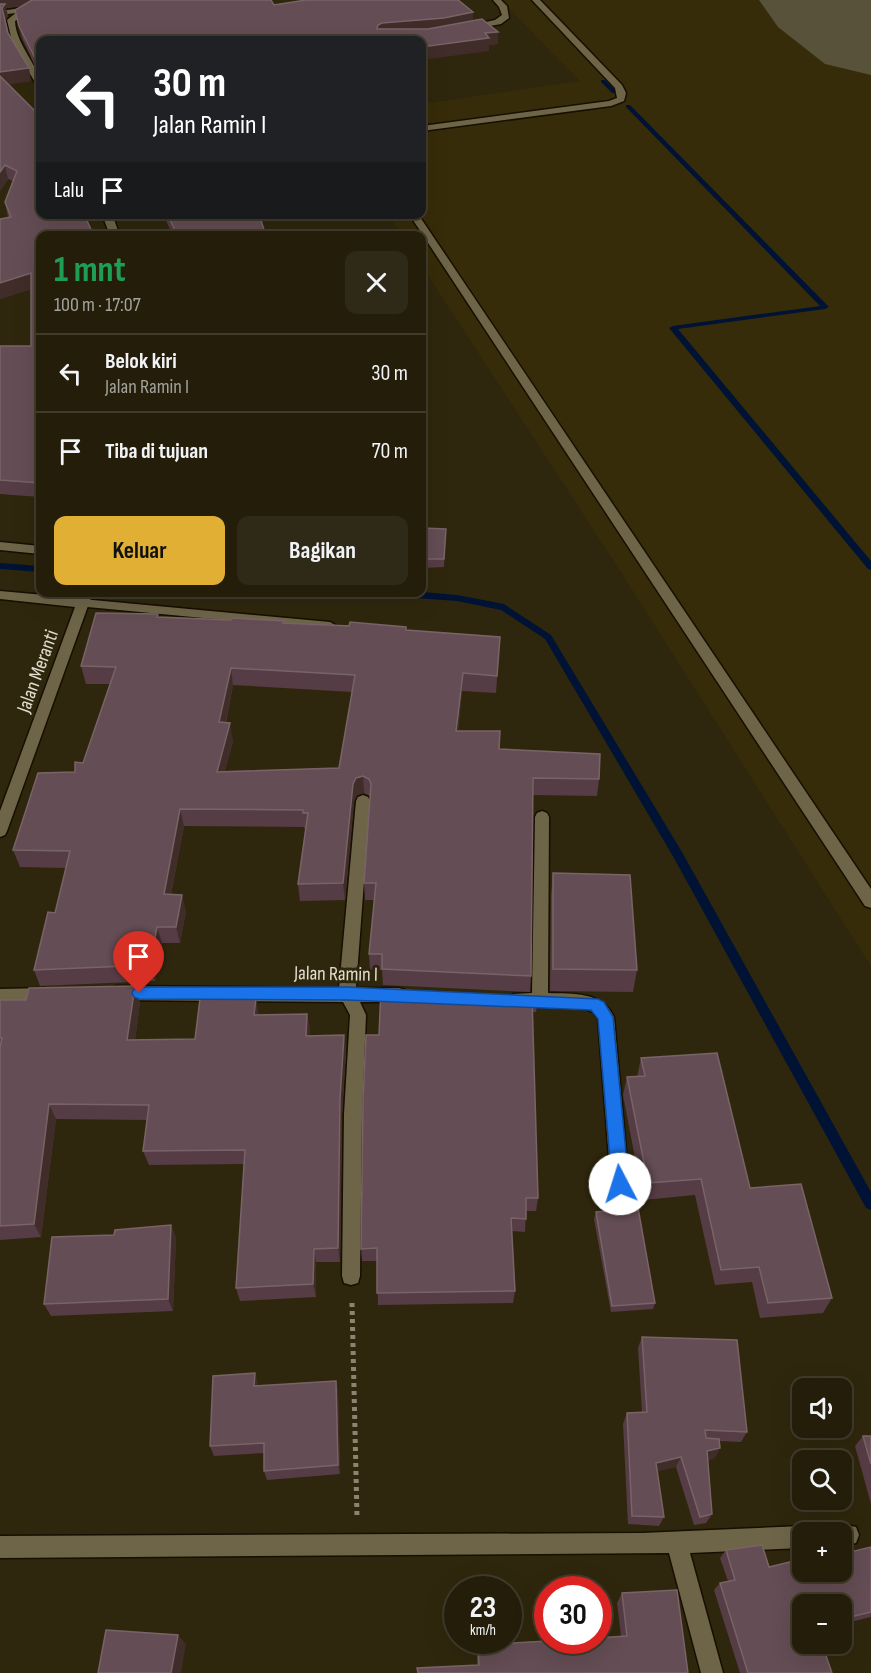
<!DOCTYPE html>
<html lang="id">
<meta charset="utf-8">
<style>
:root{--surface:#231d0a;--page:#2f2a18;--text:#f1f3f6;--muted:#a3a29c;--line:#403b2b;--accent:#e1af34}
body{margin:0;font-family:"Sofia Sans Condensed",sans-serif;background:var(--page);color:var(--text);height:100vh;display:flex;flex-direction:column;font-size:22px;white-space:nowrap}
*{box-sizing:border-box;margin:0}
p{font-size:20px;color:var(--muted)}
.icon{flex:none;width:33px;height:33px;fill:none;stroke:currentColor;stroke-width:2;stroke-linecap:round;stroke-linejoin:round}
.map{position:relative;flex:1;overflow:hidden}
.side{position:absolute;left:36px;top:231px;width:390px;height:366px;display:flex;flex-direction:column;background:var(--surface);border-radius:12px;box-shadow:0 6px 24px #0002,0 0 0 2px var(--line)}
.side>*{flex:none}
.guide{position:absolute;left:36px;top:36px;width:390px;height:183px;border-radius:12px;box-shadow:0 6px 24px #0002,0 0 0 2px var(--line);background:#202124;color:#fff;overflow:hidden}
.fabs{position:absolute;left:792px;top:1378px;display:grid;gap:12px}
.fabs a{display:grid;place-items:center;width:60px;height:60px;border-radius:12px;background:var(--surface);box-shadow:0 6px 24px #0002,0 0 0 2px var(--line);font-size:30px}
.speed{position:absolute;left:444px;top:1576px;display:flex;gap:12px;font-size:30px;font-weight:700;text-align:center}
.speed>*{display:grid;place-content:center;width:78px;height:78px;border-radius:50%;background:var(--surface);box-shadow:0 6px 24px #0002,0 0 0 2px var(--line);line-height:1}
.speed small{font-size:15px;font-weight:400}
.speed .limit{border:9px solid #d22;background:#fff;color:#111}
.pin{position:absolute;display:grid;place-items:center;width:51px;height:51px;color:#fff;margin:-62px -26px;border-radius:50% 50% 50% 0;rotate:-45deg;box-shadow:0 0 6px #0007}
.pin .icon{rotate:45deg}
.me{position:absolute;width:66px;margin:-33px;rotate:355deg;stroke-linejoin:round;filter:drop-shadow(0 0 4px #0008)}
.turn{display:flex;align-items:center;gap:21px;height:126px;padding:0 18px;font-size:27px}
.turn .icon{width:78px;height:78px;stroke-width:2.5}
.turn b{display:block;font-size:42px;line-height:51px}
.then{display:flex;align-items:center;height:57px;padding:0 18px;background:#0003;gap:12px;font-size:22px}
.round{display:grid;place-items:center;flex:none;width:63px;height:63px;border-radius:12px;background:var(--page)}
.overview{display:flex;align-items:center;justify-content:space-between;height:102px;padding:0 18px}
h1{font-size:36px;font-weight:700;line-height:45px;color:#1e9e55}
.primary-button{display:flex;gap:12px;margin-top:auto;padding:12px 18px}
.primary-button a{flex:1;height:69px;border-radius:12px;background:var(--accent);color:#111;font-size:24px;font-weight:700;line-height:69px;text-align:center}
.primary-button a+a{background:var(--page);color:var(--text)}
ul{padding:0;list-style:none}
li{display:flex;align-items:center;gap:18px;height:78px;padding:0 18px;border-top:2px solid var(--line)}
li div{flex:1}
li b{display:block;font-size:22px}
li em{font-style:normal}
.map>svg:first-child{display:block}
</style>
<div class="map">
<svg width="871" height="1673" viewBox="0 0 871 1673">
<rect width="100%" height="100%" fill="#2f270d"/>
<path fill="#372c09" d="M501,0h370v966l-252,-397 -197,-303v-30l-20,-1 -14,-20 34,-1v-110l158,-23z"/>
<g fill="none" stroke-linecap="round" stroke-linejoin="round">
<g fill="#001335" fill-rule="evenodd">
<path d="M601,80h4l11,11v2h-4l-11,-11z"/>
<path d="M626,105h4l199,202 -4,2 -147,20 193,232v9l-3,-1 -199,-241 4,-2 147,-20 -194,-199z"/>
<path d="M0,563l40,3v6l-40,-3z"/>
<path d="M370,592h52l35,3 47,9 47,31 131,217 189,340v18l-5,-2 -192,-350 -129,-219 -44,-29 -44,-9 -83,-6z"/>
</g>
<path fill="#58523a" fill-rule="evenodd" d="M759,0h112v75l-46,-11 -47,-37z"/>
<g stroke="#170f00" stroke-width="3">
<g id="lane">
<path d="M532,0h8l82,85 4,8 -2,8 -13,5 -189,25v-5l187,-25 8,-3 -2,-10z"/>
<path d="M409,214h9l453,675v19l-6,-2z"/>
</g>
</g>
<g stroke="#170f00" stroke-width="3">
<g id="street">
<path d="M493,0h8l6,6 2,12 -8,6 -33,6v-4l27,-6 7,-5 -3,-8z"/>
<path d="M29,7l4,2 -1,2 -32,4v-4z"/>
<path d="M82,599l248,23 7,4 -7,4 -253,-24 -1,-3z"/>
<path d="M363,795l5,2 2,4 -14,187h43l6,2 2,5 -2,5 -6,2h-39l6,13 -4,99 -2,162 -2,7 -7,2 -7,-2 -2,-7 2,-162 6,-99 -7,-13 -226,-2 -6,-2 -2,-5 2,-5 6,-2 222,2 17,-187 2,-4z"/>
<path d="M542,811l5,2 2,4 -1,176c25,1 54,-2 66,24l15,167 -3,6 -6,2 -6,-2 -3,-6 -13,-165 -5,-7 -8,-3 -66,-3 -6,-2 -2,-5 2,-5 19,-1 3,-176 2,-4z"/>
<path d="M45,988l6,2 2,5 -2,5 -51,3v-14z"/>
<path d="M842,1524l14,3 3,8 -3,8 -14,3v-13h-10l2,-6z"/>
<path d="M802,1526l8,3 1,4h-9v15l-112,5 33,120h-22l-32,-120 -669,5v-22l642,-3z"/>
</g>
</g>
<g stroke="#170f00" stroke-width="3">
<g id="secondary">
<path d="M44,0h9l-38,21c1,25 27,48 25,65l-4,-2 -23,-39 -6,-25 10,-8z"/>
<path d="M102,214h10l8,22h-10z"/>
<path d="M0,542l40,4v8l-40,-4z"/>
<path d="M0,591l78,7 2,-6h13l-86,239 -2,4 -5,2v-26l75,-204 -75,-8z"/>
</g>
</g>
<path stroke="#8b8470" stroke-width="5" stroke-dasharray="4 4" stroke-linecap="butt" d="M352,1303l5,214"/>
<use href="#lane" fill="#6e6549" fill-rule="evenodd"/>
<use href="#street" fill="#6e6549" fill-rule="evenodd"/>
<use href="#secondary" fill="#6e6549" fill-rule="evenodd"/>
</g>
<g fill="#563c45" fill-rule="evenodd">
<path d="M0,0l274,5 199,7v9l25,11v12l-9,1v6l-449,-11v37l-18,-39 -7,-28 7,-4 -16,2 2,8 -3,4 3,13 23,48 -23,3 32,152v261l-40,-3v-148h31v-57l-31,10 8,-82 -3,-15 8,-21 -5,-2 -8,12z"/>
<path d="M163,214h96l7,22h-93z"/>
<path d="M422,528l24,1 -2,38 -22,1z"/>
<path d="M158,614v3l126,4v2l122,4v3l94,7 -4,56 -34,-2 -4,40 41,18 100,30 -2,17 -64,-1 -2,181 -1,16 -147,-7 -1,-15h-12l-1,-16 5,-54h-9l-1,-17 6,-87 -6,-3 -7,2 -3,6 -9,99 -45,1 -2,-17 7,-54 -1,-3 -120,-1 -13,69 15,16 -6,32h-18l-7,38 -115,5 -6,-16 21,-57 11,-45 -46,-1 -7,-17 70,-87 27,-79h-24l-5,-18zM233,685l119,7 -13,76 -114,3 8,-30 -7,-18z"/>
<path d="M553,873l84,97 -4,22 -83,-1 1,-95z"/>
<path d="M381,989l157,8 -2,15h-4l6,186 -2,13h-10l-1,21 -13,-1 3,60 -2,12 -135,2 -1,-44h-15l-1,-12 18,-214z"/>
<path d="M0,1000l140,2 -5,38 60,-1 64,-24 48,-1 3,16 -1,6 35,-1 2,16 -4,63 -2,148h-24v35l-76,4 -4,-13 8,-124 -95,1 -6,-14 4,-31 -91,-1 -15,118 -41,3z"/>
<path d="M641,1058l109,130 82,110 -9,15 -63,5 -8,-36 -37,3 -20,-90 -52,5 -20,-105 4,-18h10z"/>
<path d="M596,1212l59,91 -2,6 -42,3 -17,-93z"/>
<path d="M171,1225l5,13 -3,73 -122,5 -7,-12z"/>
<path d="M642,1337l105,95 -6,10 -21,-1 -5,17 -7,2 4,54 -6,9 -12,2 -18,-58 -19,4 7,46 -5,9 -31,-2 -5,-100 4,-11 15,-1 -4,-64z"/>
<path d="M255,1373l3,13 78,-5 2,10 2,83 -73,6 -3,-9v-18l-50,3 -4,-10z"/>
<path d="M863,1436h8v68l-16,-58z"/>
<path d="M871,1547v70l-29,7v-19h-40l30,68h-92l-26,-83 6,-7 8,-2 -8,-23 6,-8 43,17 26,-3z"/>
<path d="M622,1593l66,80 -211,-8v-12l1,-8 143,-9 -4,-33z"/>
</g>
<g fill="#402c29">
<path d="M0,0h39l-12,5 -21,3 2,8 -3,5 -5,-12z"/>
<path d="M473,12v13l-95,13 -1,-9 1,-4 4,-2z"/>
<path d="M498,32v12l-9,1v6l-67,9v-13l63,-14z"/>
<path d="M29,68l2,13 -31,5v-14z"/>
<path d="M5,165l3,14 -8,12v-19z"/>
<path d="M31,273l3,15 -34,11v-16z"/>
<path d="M231,668l2,17 -11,55 -3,-18z"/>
<path d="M463,673l-1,18 -6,57v-17z"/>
<path d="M230,723l3,18 -13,48 -3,-17z"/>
<path d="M363,776l1,17 -7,2 -3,6 -9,99 -2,-17 10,-99 3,-6z"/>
<path d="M180,809l4,17 -16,85 -4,-17z"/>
<path d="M182,895l4,16 -6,32 -4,-16z"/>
<path d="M157,927l5,16 -7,38 -5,-16z"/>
<path d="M135,986l5,16 -7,54 -6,-16z"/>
<path d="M256,998l3,17 -1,16 -4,-16z"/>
<path d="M307,1014l3,16 -1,22 -3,-16z"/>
<path d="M344,1035l2,16 -4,63 -2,148 -2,-14 2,-149z"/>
<path d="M49,1104l7,15 -15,118 -7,-13z"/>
<path d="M171,1225l5,13 -3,73 -5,-12z"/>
<path d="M314,1249l2,13v35l-3,-13z"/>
<path d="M255,1373l3,11v13l-4,-11z"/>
<path d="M336,1381l2,10 2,83 -2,-9z"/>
<path d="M720,1448l-5,10 -13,3 5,-10z"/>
<path d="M681,1457l-5,10 -24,5 4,-9z"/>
<path d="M178,1635l8,9 -5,29h-10z"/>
</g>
<g fill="#644d54" stroke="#786467" stroke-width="1.5" fill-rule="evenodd">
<path d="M32,0h239l3,5 32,-5h152l15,12 -29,6 -62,5 -4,2 -1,4h51l54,-10 16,13 -13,1 4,5 -67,9v-7h-382v26h-1l-20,-40 -4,-16z"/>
<path d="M0,4h5l-3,4 6,25 21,35 -29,4z"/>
<path d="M0,76l40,40v98h44l10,22h-54v247l-40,-3v-134h31v-73l-31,10v-64l11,-2 -6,-15 12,-31 -12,-6 -5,7z"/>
<path d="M167,214h92l7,22h-88z"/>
<path d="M422,528l24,1 -2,30h-22z"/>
<path d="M96,613l62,1 -1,3 74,3 1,-2 52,3 -1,2 66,3 1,-4 56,5v3l94,7 -3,39 -34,-3 -7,58h44l-1,18 101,5 -1,25 -66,-1 -2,198 -149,-7v-15h-13l7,-71h-12l7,-99 -2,-5 -6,-3 -7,2 -3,6 -10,99 -45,1 10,-71h-5v-3l-123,-1 -16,85 18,1 -6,32h-19l-7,38 -116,5 14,-58 7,1 15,-62 -57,-1 25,-77 37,-1v-10l8,1 33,-96 -35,-1zM231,668l124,7 -16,93 -122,4 13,-49 -11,-1z"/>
<path d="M553,873l77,2 7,95 -84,-1z"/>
<path d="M135,986l-8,54 68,-1 5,-40 56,-1 -2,17 53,-1 -1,22 38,-1 -4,64 -2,149 -24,1 -1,35 -77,4 9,-138 -102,1 6,-46 -100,-1 -15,120 -34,2v-179l2,-9h-2v-38h26l3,-12z"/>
<path d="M381,989l157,8h-6l6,201h-12v21l-15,-1 4,73 -138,2v-45l-16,1 2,-149 3,-65h13z"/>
<path d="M717,1053l33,135 51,-4 31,114 -64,5 -9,-36 -38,3 -20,-91 -53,4 -21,-106 18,-1 -4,-18z"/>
<path d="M638,1208l17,95 -43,3 -16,-94z"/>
<path d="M171,1225l-3,74 -124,5 8,-67 62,-2 1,-5z"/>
<path d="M642,1337l95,3 10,92 -42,-2 1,8 13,1 1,9 -13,3 5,63 -12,3 -19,-60 -25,6 8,54 -32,-1 -5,-103 20,-1z"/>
<path d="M255,1373l-1,13 82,-5 2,84 -74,6v-28l-54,3 3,-70z"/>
<path d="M863,1436h8v28z"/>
<path d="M762,1545l7,22 25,-6 1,3 7,-1v9h40v-18l29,-7v65l-29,7v-14h-40v39h20l10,29h-84l-28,-90 15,-3 -9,-30z"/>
<path d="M677,1590l11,83h-270l-1,-5 62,-3 -1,-20 70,-4h50v-3l29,-2 -5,-43z"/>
<path d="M106,1630l72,5 -7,38h-73z"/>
</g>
<path fill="#1a73e8" stroke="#114b97" stroke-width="1.5" d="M139,987h208l251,12 6,3 9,15 16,167 -3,6 -6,2 -5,-2 -3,-6 -14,-165 -7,-9 -244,-10 -208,-1 -5,-2 -2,-4 2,-4z"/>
<g text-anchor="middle" stroke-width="6" stroke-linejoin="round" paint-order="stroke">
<g font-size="20" fill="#e1dccd" stroke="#2f270d">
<text transform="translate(37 671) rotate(-70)" y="7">Jalan Meranti</text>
<text transform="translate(336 973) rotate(1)" y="7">Jalan Ramin I</text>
</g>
</g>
</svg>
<div class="fabs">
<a><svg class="icon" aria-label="sound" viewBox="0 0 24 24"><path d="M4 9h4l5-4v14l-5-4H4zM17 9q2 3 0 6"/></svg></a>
<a><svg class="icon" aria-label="search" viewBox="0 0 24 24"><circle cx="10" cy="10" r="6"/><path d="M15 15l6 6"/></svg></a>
<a>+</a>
<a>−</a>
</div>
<div class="speed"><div>23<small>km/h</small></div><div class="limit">30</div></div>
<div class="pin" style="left:139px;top:993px;background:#d93025"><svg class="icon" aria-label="arrive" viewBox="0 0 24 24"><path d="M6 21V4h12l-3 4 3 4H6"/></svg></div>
<svg class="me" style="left:620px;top:1184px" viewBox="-20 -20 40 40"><circle r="19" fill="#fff"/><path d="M0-13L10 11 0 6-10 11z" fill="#1a73e8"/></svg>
<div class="guide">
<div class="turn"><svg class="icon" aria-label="left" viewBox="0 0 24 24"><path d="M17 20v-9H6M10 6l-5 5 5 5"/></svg><div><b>30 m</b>Jalan Ramin I</div></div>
<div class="then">Lalu<svg class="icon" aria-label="arrive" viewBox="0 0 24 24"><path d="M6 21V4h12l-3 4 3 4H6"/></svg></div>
</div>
<section class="side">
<div class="overview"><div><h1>1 mnt</h1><p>100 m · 17:07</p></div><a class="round"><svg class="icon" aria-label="close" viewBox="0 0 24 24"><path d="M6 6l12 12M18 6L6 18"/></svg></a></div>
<ul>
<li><svg class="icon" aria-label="left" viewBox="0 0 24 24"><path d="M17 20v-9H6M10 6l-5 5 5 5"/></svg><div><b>Belok kiri</b><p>Jalan Ramin I</p></div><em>30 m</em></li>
<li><svg class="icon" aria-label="arrive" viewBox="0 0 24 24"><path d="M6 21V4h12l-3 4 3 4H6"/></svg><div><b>Tiba di tujuan</b></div><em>70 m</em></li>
</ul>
<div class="primary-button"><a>Keluar</a><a>Bagikan</a></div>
</section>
</div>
